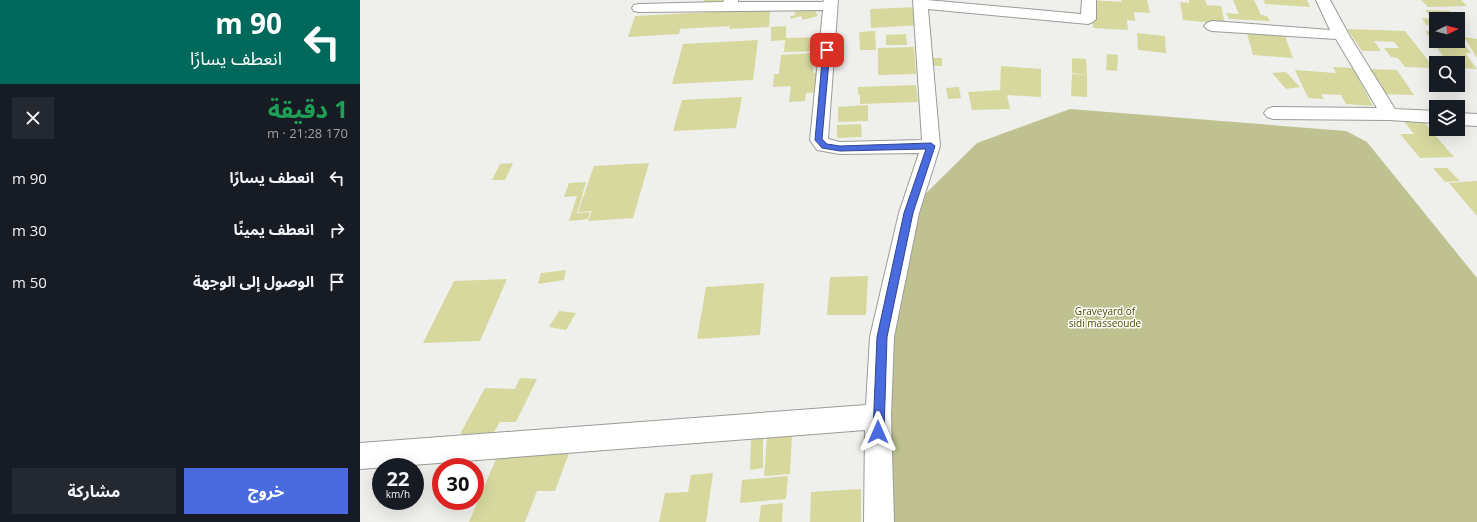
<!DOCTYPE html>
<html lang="ar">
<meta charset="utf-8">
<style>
:root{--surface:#171b24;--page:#242831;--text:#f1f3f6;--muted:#9ea1a6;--accent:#4a6bde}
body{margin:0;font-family:"Open Sans","Noto Sans Arabic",sans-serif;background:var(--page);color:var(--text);direction:rtl;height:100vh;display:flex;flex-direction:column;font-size:15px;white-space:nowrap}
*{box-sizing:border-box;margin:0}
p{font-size:13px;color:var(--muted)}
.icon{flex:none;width:22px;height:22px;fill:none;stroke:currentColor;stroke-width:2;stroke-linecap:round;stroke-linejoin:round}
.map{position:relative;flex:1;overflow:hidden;direction:ltr}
.drawer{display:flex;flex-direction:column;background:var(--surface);width:360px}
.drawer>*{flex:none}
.guide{background:#00695c;color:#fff;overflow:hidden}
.needle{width:26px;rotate:84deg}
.fabs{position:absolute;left:1069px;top:12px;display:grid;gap:8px}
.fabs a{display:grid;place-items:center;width:36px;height:36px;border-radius:0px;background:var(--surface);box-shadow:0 4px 16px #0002;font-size:20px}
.speed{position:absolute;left:12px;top:458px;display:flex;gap:8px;font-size:20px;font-weight:700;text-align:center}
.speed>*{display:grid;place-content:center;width:52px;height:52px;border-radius:50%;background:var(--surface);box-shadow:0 4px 16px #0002;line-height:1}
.speed small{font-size:10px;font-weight:400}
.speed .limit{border:6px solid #d22;background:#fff;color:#111}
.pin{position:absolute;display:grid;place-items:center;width:34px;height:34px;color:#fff;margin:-17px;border-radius:8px;box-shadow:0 2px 6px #0006}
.me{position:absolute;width:44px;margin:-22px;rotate:0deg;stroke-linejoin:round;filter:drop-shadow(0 0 3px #0008)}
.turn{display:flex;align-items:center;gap:14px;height:84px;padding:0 12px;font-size:18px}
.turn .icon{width:52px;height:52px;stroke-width:2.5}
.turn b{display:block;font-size:28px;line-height:34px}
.round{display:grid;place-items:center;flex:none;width:42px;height:42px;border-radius:0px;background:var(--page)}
.overview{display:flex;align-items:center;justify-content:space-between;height:68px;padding:0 12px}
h1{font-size:24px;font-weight:700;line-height:30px;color:#1e9e55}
.primary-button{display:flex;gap:8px;margin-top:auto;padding:8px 12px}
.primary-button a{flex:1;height:46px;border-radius:0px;background:var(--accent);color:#fff;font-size:16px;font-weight:700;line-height:46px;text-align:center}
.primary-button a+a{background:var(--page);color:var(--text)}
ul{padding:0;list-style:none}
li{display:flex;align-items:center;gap:12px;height:52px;padding:0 12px}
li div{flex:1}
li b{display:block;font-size:15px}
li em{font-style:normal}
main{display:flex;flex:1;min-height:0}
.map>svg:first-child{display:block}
</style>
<main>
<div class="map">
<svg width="1117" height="522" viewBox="0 0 1117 522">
<rect width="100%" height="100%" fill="#eff0ec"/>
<path fill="#bfc190" d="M710,109l276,22 21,11 110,136v244h-607l41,-314 66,-65z"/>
<g fill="#d6d89e">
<path d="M344,0h20v2h-21z"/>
<path d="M731,0l31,2 -1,-2h26l3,13 -16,-1 1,9 -8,-1 1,10 -35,-2z"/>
<path d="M829,0h16l2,5 14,1 4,18 -42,-4 -3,-18 9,1z"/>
<path d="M873,0h21l7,15 6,1 3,5 -41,-2 -3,-6 13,1z"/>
<path d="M904,0h43l3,7 -45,-3z"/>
<path d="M1061,0h40l6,6 -39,1z"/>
<path d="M557,7l3,18 -49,3 -1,-19z"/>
<path d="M453,8l5,8 -15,4 -2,-4 -10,3 -1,-3 6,-1 -2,-3z"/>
<path d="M410,9l-1,18 -40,2 1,-3 -50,3 -1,5 -51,3 7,-21z"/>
<path d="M1065,10l25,1 5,8h-19v7l-10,-1 -4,-7 10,1z"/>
<path d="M426,26v12l39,-1v14l-41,1 1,-12 -14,1v-14z"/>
<path d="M987,29l58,2 29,37 -29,-1 -7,-9 -7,-1 -7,-9h15l-5,-6 -20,-1 7,10h-19z"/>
<path d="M886,30l38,3 9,25 -40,-3z"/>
<path d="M515,31l1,19h-16l-1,-18z"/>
<path d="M1065,31l11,1v9h22v-5l13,17h-6l12,16 -19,-1v-5h-10z"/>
<path d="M777,33l28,3 1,17 -28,-3z"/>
<path d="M546,34l1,11h-21v-10z"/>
<path d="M1104,37l13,2v19z"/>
<path d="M398,40l-5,40 -81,4 11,-40z"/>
<path d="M554,47l2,27 -38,1v-27z"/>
<path d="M453,53v20l9,-1 -1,20 -15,1 -1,8 -16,1 2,-16 -18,1 1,-13h5l2,-19z"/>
<path d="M455,53h10v11l-11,1z"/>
<path d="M747,54l11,1 -1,16 -11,-1z"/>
<rect x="572" y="58" width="10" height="8"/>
<path d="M712,58l14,1 1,16 -15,-2z"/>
<path d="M641,66l40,3v28l-34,-2 3,14 -38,1 -4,-18 32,-2z"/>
<path d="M973,67l20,1 20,38 -27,-2 -5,-9 -20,-1 3,5 -16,-1 -13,-28 41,3z"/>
<path d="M1006,69l31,1 17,25 -33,-1z"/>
<path d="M926,72l14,15 -14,2 -14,-16z"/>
<path d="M712,74l15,1v22l-16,-1z"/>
<path d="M556,85l2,17 -58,2v-9h-2v-8z"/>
<path d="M599,87l2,11 -13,1 -2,-11z"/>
<path d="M382,97l-6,31 -63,3 9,-31z"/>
<path d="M508,105v16l-30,1v-15z"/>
<path d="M1061,119l33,38 -34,1 -20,-24h14l-11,-14z"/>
<path d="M501,124l1,13 -25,1v-13z"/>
<path d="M153,163l-8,17h-13l8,-16z"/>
<path d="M289,163l-16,55 -45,3 4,-10 -14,1 16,-46z"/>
<path d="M1073,168h14l13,13 -15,1z"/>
<path d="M1117,181v35l-28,-33z"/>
<path d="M226,182l-9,31 13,-1 -2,7 -19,2 8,-25 -13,1 5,-14z"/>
<path d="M206,270l-2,10 -26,4 3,-11z"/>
<path d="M508,276l-2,39h-39l3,-38z"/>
<path d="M147,279l-27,62 -57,2 31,-62z"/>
<path d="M404,283l-4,52 -63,4 9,-52z"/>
<path d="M199,311l17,2 -10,17 -17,-3z"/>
<path d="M160,378l17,1 -21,43h-16l-8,13 -32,-1 25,-46 30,1z"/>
<path d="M432,435l-2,39 -26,2 3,-39z"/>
<path d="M403,438v30l-13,2 1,-30z"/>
<path d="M139,452l70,1 -14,38h-18l-12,31h-56z"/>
<path d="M353,473l-7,49h-47l6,-29 23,-1 3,-17z"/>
<path d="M428,476l-2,23 -46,4 2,-23z"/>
<path d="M501,489v33h-51l1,-30z"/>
<path d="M423,503l-1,19h-23l2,-17z"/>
</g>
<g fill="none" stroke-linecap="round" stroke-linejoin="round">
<g stroke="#9b9b98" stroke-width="2">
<g id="street">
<path d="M364,0h14v2h85l1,-2h14l-10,139 12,3 82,-2 -9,-140h14l154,14 1,-14h14v19l-3,3 -5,2 -160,-15 12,137 -21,67 -25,124 -3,80 3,105h-30l1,-92 -505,39v-26l506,-38 4,-68 29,-124 20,-60 -79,1 -23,-4 -7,-10 13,-130 -184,2 -5,-1 -2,-3 2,-3 5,-1 84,-2z"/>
<path d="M956,0h14l19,35 46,74 41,2v12l-47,-3 -116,-1 -6,-2 -3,-4 3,-4 6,-2 104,1 -41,-69 -124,-8 -5,-2 -3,-3 3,-3 5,-2 118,9z"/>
<path d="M1098,113l19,1v12l-19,-1z"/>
</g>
</g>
<use href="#street" fill="#fff" fill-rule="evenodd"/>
</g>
<path fill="#4a6bde" stroke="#304690" d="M467,48l3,2 -8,89 5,5 13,2 91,-3 4,3 -22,67 -26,124 -3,95 -2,4 -4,1 -4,-1 -1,-4 4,-95 27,-124 22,-64 -86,2 -18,-3 -7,-8 8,-90z"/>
<g text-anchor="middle" stroke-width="3" stroke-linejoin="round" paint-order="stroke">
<g font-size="10" fill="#4a4a02" stroke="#fdfdf9">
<text x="745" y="315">Graveyard of<tspan x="745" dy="12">sidi masseoude</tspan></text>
</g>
</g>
</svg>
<div class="fabs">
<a><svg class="needle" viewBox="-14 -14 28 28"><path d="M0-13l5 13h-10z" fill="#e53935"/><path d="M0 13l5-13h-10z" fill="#9ea1a6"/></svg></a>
<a><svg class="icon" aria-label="search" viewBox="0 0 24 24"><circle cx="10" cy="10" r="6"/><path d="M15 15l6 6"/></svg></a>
<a><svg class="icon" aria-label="layers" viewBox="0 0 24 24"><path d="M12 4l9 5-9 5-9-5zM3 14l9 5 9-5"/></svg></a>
</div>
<div class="speed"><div>22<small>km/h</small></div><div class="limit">30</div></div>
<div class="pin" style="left:467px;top:50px;background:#d93025"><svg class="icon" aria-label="arrive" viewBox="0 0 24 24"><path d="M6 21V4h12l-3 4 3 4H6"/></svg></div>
<svg class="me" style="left:518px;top:432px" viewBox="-20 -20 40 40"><path d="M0-17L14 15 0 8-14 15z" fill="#4a6bde" stroke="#fff" stroke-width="4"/></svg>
</div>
<section class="drawer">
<div class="guide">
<div class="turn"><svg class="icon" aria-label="left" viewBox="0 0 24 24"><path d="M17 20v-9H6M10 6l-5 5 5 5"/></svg><div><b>90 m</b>انعطف يسارًا</div></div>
</div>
<div class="overview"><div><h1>1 دقيقة</h1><p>170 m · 21:28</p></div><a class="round"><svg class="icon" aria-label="close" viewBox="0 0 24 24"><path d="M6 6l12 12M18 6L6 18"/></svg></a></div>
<ul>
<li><svg class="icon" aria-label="left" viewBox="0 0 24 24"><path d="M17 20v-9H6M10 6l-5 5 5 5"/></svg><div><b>انعطف يسارًا</b></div><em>90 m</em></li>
<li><svg class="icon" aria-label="right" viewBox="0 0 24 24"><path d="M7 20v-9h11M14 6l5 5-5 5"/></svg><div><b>انعطف يمينًا</b></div><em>30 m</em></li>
<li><svg class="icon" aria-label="arrive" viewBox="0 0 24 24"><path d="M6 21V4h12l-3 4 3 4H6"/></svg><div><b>الوصول إلى الوجهة</b></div><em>50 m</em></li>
</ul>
<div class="primary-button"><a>خروج</a><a>مشاركة</a></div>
</section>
</main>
